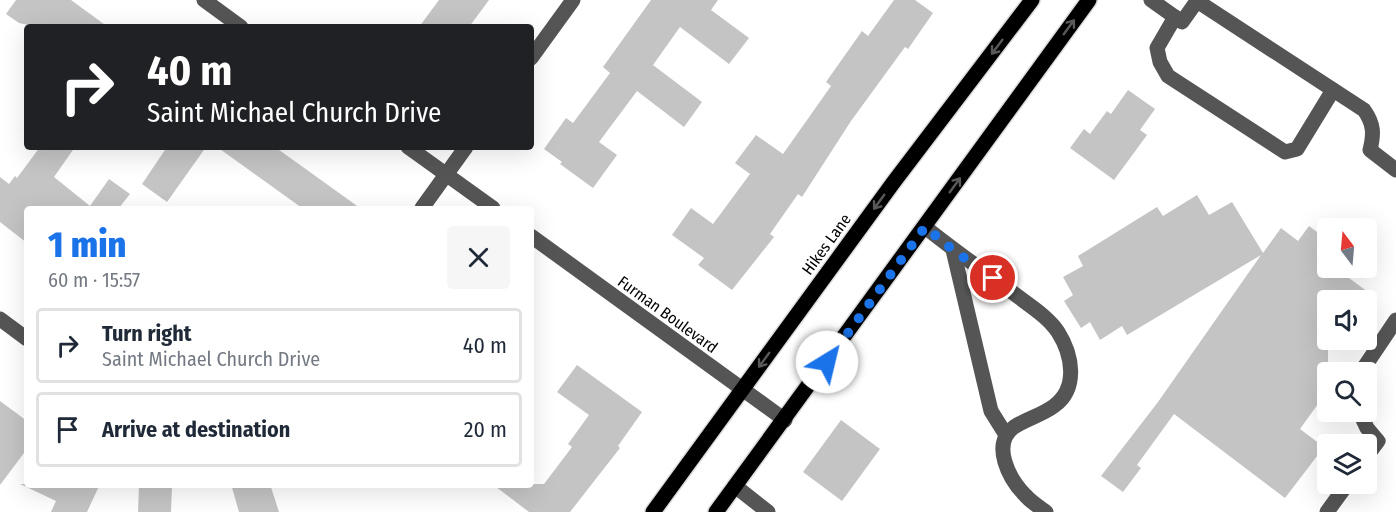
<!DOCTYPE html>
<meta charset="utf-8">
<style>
:root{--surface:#fff;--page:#f6f6f7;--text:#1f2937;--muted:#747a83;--line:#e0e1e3;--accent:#1a73e8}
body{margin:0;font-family:"Fira Sans Condensed",sans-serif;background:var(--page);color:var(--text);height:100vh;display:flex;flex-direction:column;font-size:22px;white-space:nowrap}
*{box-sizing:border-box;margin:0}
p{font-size:20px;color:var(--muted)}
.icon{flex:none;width:33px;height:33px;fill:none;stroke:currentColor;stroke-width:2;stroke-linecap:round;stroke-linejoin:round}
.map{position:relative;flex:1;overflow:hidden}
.panel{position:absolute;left:24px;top:206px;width:510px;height:282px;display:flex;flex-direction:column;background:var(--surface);border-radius:6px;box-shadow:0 6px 24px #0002}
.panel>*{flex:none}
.top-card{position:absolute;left:24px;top:24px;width:510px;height:126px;border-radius:6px;box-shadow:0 6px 24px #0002;background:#202124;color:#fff;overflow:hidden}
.needle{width:39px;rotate:344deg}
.controls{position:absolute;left:1317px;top:218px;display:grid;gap:12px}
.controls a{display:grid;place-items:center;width:60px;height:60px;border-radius:6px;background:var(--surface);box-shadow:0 6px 24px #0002;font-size:30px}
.pin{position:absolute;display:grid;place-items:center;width:51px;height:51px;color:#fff;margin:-26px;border:3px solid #fff;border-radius:50%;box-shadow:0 2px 6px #0007}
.me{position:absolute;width:66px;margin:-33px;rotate:36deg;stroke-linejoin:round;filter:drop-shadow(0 0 4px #0008)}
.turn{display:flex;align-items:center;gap:21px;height:126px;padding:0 24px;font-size:27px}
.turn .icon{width:78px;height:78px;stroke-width:2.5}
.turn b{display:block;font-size:42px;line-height:51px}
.round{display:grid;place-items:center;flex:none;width:63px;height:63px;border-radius:6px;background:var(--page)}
.head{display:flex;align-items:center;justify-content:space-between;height:102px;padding:0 24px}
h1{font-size:36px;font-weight:800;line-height:45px;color:var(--accent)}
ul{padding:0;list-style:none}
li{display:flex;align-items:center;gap:18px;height:75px;margin:0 12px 9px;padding:0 12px;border:3px solid var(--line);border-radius:6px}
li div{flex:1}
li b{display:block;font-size:22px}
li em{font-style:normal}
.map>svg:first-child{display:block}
</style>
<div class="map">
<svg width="1396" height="512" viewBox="0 0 1396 512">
<rect width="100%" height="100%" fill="#fff"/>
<g fill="#c4c4c4">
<path d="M16,0h55l37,27h-71l-18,-4 -13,-9z"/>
<path d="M439,0h50l-20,27h-50z"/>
<path d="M651,0h67l-7,10 38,28 -20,26 -49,-37 -27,38 49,37 -18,25 -47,-36 -38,51 18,13 -24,33 -33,-24 2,-2 -18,-13 22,-31 7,5 37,-50 -7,-6z"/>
<path d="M894,0h21l18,13 -25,36 -3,-2 -54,74 -49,76 -4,-3 -28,40 4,3 -42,53 -34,-25 6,-7 -32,-23 19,-27 22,16 37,-50 -15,-11 21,-28 27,19 48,-68 -5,-4 36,-51 6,5z"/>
<path d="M1128,90l27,19 -15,21 7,5 -33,45 -44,-32 14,-19 6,5 17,-23 4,3z"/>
<path d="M40,147h35l-21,30 36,29 19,-27 21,15 -11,14h-92v35l-27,-21v-45l9,7 6,-8 2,2z"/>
<path d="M167,147h39l-39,55 -25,-18z"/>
<path d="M217,147h58l85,61h-58z"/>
<path d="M1197,195l12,20 23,-13 31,51 18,-25 17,13 11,-15 19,14 -11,15 11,7v5h6l34,25 -5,8h-35v39h6l-6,9v42l-28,39 24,18 -39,51 -111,-84 -37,51 4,3 -18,24 -22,-16 57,-74 103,-147 -134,80 -5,-9 -22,14 -10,-18 -9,6 -17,-27 9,-6 -10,-18 20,-11 -5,-10 79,-49 6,9z"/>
<path d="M577,365l65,47 -24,34 2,2 -50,64h-41l-37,-28h52l28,-37 -4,-3 21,-29 -32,-23z"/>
<path d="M0,401l27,20v28l-27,36z"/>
<path d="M841,420l39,29 -38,52 -39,-29z"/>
<path d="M20,484h80l-13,28h-36l5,-11z"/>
<path d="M139,484l33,2 -1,26h-33z"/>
<path d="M231,484h39l9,28h-40z"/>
</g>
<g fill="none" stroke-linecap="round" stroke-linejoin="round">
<g stroke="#dbdbdb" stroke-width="18">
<g id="major">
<path d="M653,512l240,-329 139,-183"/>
<path d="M716,512l373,-512"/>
</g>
</g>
<g stroke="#555" stroke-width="15">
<path d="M204,0l37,27"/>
<path d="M1151,0l31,22 15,-21 167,109c10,14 10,24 6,40l26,20"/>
<path d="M1175,17l-18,31 3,14 8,14 117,76 12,-3 36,-59"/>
<path d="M531,58l42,-58"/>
<path d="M408,147l85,61"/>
<path d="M422,208l44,-61"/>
<path d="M925,227c31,25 63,47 95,71 13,10 29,20 38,34 14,22 21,56 -4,74 -12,9 -28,13 -40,21 -24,17 -4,53 11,68 6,7 14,12 21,17"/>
<path d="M531,236l254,184"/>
<path d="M953,250l38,161 15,24"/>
<path d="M0,319l27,20"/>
<path d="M1361,372l35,-52"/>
<path d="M1359,411l8,17 11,13 -12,16"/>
<path d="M735,486l33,26"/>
<path d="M1327,512l21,-29"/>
</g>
<use href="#major" stroke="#000" stroke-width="15"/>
</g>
<defs><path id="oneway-shaft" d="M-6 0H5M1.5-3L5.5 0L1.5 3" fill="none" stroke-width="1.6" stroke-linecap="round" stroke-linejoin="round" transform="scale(1.5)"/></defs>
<g stroke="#595959">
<use href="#oneway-shaft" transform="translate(1069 27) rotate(-54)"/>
<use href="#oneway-shaft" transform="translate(997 47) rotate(127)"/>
<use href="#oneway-shaft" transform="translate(955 185) rotate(-54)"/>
<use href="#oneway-shaft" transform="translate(879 202) rotate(126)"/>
<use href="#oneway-shaft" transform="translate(764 360) rotate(126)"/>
</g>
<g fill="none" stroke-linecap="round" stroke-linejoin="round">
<path stroke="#1a73e8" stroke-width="10" stroke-dasharray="0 18" d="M827,362l98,-135 28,23 40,28"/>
</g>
<g text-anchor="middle" stroke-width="6" stroke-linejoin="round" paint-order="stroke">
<g font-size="16" fill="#000" stroke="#fff">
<text transform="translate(826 244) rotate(-54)" y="6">Hikes Lane</text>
<text transform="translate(668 314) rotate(36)" y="6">Furman Boulevard</text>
</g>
</g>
</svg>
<div class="controls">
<a><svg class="needle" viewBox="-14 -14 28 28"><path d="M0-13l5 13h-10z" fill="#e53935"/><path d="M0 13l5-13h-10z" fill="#747a83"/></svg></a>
<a><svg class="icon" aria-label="sound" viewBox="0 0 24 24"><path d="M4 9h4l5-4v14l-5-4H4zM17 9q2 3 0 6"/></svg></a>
<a><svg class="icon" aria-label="search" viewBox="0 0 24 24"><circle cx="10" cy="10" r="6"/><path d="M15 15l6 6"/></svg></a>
<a><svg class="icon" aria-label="layers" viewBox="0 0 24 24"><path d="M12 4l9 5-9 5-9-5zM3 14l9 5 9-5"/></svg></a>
</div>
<div class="pin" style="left:993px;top:278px;background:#d93025"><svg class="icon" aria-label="arrive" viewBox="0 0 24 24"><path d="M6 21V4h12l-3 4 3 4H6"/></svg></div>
<svg class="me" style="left:827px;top:362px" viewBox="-20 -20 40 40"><circle r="19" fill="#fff"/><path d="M0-13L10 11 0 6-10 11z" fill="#1a73e8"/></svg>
<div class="top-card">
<div class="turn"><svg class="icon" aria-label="right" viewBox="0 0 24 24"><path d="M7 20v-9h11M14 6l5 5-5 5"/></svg><div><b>40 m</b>Saint Michael Church Drive</div></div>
</div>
<section class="panel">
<div class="head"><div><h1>1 min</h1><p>60 m · 15:57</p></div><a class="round"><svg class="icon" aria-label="close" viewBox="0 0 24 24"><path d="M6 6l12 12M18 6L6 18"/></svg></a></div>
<ul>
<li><svg class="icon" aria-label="right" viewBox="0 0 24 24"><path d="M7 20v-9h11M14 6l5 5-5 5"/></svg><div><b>Turn right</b><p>Saint Michael Church Drive</p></div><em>40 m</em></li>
<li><svg class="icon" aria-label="arrive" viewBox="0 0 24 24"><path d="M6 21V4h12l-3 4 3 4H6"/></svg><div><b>Arrive at destination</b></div><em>20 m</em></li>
</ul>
</section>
</div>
